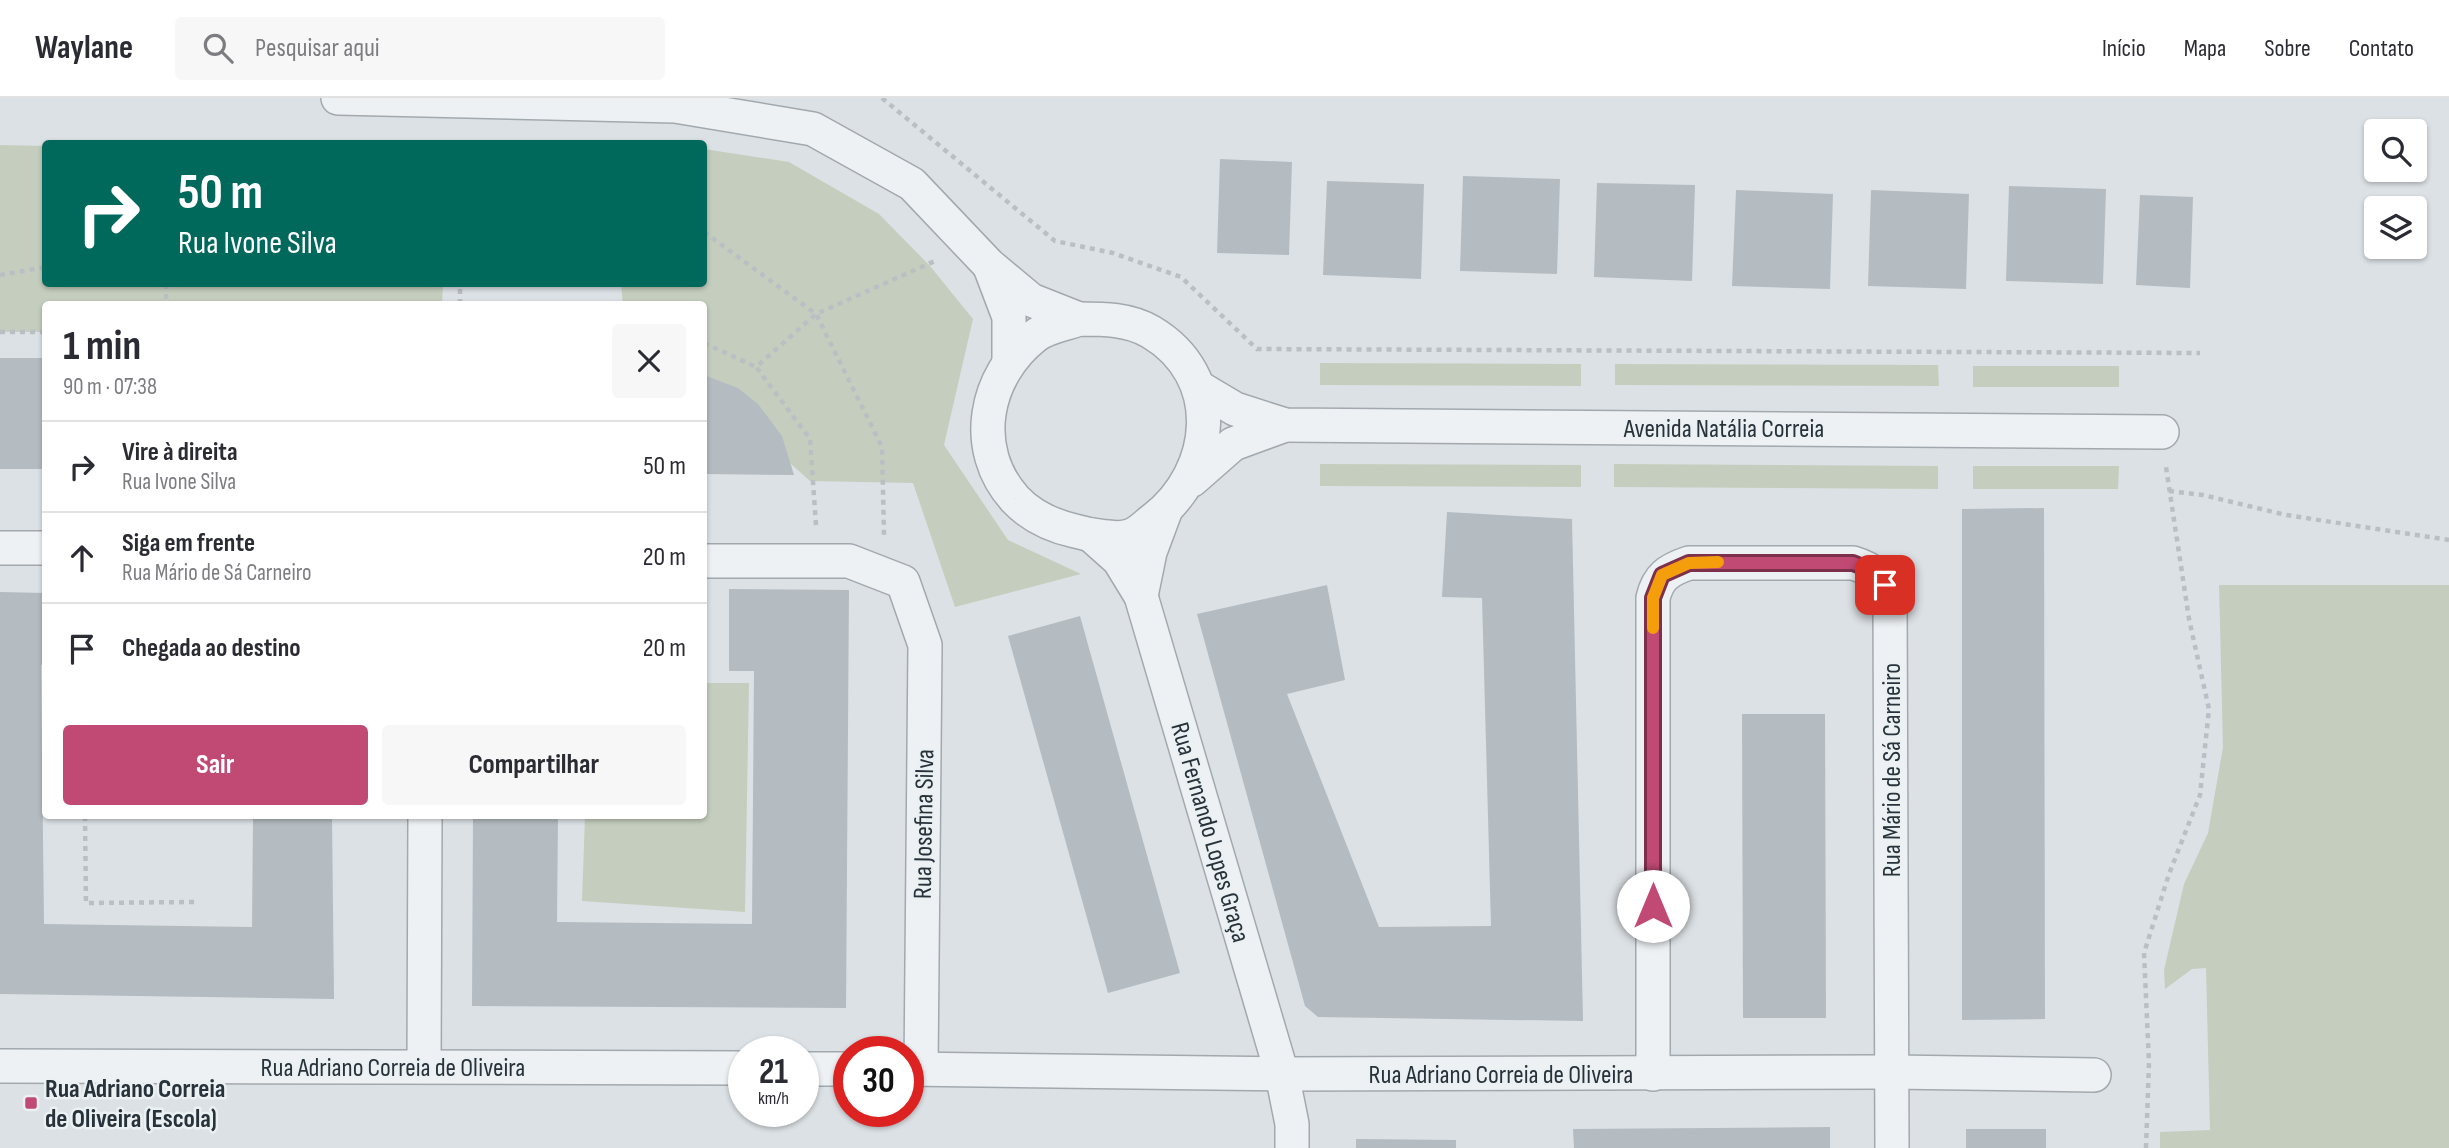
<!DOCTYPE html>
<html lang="pt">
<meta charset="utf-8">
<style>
:root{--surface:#fff;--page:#f7f7f7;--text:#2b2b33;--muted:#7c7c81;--line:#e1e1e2;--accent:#c14a75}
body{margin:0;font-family:"Sofia Sans Condensed",sans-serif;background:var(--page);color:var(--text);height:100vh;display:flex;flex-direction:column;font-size:26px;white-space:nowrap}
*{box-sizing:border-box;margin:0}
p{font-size:23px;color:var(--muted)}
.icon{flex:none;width:38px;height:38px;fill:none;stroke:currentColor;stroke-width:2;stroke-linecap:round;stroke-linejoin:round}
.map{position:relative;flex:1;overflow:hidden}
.sheet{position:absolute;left:42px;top:203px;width:665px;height:518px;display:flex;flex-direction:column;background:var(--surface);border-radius:7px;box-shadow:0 2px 5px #0004}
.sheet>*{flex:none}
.banner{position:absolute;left:42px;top:42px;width:665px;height:147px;border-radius:7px;box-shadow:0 2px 5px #0004;background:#00695c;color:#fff;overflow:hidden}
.fabs{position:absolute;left:2364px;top:21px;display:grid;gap:14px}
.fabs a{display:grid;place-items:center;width:63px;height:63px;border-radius:7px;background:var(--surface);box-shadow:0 2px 5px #0004;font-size:35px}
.speed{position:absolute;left:728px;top:938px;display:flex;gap:14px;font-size:35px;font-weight:700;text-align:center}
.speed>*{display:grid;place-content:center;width:91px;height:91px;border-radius:50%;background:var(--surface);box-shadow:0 2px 5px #0004;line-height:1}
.speed small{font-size:18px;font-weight:400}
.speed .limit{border:10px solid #d22;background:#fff;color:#111}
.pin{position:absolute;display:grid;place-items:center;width:60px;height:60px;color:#fff;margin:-30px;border-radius:14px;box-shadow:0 4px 10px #0006}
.me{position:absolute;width:77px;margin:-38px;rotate:0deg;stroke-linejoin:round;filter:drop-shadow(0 0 5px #0008)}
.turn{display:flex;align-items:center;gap:24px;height:147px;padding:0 21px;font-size:32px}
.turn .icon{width:91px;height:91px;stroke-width:2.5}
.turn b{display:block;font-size:49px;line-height:60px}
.round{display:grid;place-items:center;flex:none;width:74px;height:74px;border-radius:7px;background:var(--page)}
.head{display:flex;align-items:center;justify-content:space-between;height:119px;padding:0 21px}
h1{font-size:42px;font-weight:700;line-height:52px}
.button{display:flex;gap:14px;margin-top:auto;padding:14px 21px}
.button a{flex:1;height:80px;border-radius:7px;background:var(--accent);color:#fff;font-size:28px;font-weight:700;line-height:80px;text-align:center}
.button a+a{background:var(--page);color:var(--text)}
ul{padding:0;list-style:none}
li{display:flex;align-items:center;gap:21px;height:91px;padding:0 21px;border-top:2px solid var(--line)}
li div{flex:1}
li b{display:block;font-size:26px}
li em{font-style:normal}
header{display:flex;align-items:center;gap:42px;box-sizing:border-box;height:98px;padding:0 35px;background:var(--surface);border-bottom:2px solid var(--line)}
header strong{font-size:33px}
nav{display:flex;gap:38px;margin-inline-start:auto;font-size:24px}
.search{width:490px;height:63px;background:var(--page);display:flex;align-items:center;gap:18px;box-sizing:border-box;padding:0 24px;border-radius:7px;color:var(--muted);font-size:26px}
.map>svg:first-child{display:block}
</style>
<header>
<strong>Waylane</strong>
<div class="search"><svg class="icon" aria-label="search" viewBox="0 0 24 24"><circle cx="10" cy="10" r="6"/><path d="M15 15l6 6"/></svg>Pesquisar aqui</div>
<nav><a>Início</a><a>Mapa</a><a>Sobre</a><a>Contato</a></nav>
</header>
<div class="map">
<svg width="2449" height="1050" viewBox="0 0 2449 1050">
<rect width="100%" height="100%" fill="#dce1e5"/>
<g fill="#c5cebe">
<path d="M0,47l45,1 1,138h397l-1,20h-396l-1,28h-45z"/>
<path d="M704,51l85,13 90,52 51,52 43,53 -29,126 64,95 73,34 -126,33 -42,-124 -103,-2 -106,-95v-82h-81l-2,-20h83z"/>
<path d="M1320,265l261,1v22l-261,-1z"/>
<path d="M1615,266l323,1 1,21 -324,-1z"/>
<rect x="1973" y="268" width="146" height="21"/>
<path d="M1320,366l261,1v22l-261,-1z"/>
<path d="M1614,366l324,2v23l-324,-2z"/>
<path d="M1973,368h146l-1,23h-145z"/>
<path d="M2219,487h230v563h-289v-16l50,-2 -4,-162 -14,1 -27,20 -1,-19 20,-86 24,-51 15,-86z"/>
<path d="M704,585h45l-4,229 -163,-11 3,-85h119z"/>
</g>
<g fill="#b4bcc1">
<path d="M1220,61l72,3 -3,93 -72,-2z"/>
<path d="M1463,78l97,3 -3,95 -97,-3z"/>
<path d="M1327,83l97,3 -3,95 -98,-4z"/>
<path d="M1597,85l98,2 -3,96 -98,-4z"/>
<path d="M2009,88l97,3 -3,95 -97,-3z"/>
<path d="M1736,92l97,4 -3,95 -98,-3z"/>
<path d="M1871,92l98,4 -3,95 -98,-3z"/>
<path d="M2140,97l53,2 -3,91 -54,-3z"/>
<rect x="0" y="260" width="46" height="111"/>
<path d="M704,277l34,13 20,16 24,32 12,39 -90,-1z"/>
<path d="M2044,410l1,511 -83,1v-511z"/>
<path d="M1447,414l125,7 11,502 -265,-4 -13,-11 -108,-392 130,-29 18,95 -58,14 92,233 112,-1 -9,-328 -40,-1z"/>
<path d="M729,491l120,1 -3,418 -374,-2 1,-190h85l-1,106 195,2 2,-253h-25z"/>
<path d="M0,494l46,1v72h-5l3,259 208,3 1,-111h79l2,183 -334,-5z"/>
<path d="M1080,518l100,357 -72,20 -100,-357z"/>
<path d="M1742,616h83l1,304h-83z"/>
<path d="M1830,1029v21h-256l-1,-19z"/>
<rect x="1966" y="1031" width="80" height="19"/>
<path d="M1356,1041l100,1v8h-100z"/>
</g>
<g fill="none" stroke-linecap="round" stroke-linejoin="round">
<g stroke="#a2a9ae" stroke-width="36">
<g id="minor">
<path d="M338,0l337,8 138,23 99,55 77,81 42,35 48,19"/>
<path d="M990,169l19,50v43"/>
<path d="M1079,221c25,0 50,0 72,13 74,44 65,139 3,187 -7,5 -14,13 -22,16 -13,6 -43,0 -57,-4 -22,-5 -44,-15 -60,-32 -45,-50 -31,-123 20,-163 11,-9 31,-12 44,-17z"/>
<path d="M1198,289l37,22 50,16 877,7"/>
<path d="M1192,382l41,-36 52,-19"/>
<path d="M1091,437l28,25 22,36 141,478 10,50v24"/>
<path d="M0,450h46"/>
<path d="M704,463h145l54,21 22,63 -4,424"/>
<path d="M1141,498l9,-44 16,-43"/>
<path d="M0,968l744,2"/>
<path d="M424,968l1,-250"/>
<path d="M803,971h46"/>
<path d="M908,971l374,5 610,-2 202,3"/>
<path d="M1653,976v-476c5,-21 15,-28 36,-35h164c20,6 30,15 37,34l2,551"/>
</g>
</g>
<g stroke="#babfc4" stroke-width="4.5" stroke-dasharray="5 5" stroke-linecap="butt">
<path d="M882,0l173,143 58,12 68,24 76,72 943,4"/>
<path d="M704,134l112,82 66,133 2,88"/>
<path d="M0,177l46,-8"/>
<path d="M166,186v20"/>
<path d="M460,206v-20"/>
<path d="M0,234h46"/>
<path d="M704,245l52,24"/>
<path d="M2169,393l34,4 83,20 163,25"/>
<path d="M816,427l-6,-86 -54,-72 60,-53 119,-53"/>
<path d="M85,718l1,87 108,-1"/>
<path d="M2146,1050l3,-85 -5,-110 25,-79 31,-79 9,-86 -20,-90 -23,-152"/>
</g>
<use href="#minor" stroke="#eef1f4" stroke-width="33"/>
</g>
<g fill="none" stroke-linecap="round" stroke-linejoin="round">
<g stroke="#7d304c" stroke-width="18">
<path id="route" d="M1653,808v-308l9,-23 27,-12h164l22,9 10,13"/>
</g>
<use href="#route" stroke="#c14a75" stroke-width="12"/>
<path stroke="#f59e0b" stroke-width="12" d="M1653,530v-30l9,-23 27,-12 29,-1"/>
</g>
<rect fill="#c14a75" stroke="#ebf0f3" stroke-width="2.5" x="24" y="998" width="14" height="14" rx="3.5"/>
<g text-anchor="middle" stroke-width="5" stroke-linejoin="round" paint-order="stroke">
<g font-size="26" fill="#27323a" stroke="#ebf0f3">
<text x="1724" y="339">Avenida Natália Correia</text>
<text transform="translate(1891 672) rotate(-90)" y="9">Rua Mário de Sá Carneiro</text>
<text transform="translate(923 726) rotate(-89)" y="9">Rua Josefina Silva</text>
<text transform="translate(1211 734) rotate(74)" y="9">Rua Fernando Lopes Graça</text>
<text x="393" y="978">Rua Adriano Correia de Oliveira</text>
<text x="1501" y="985">Rua Adriano Correia de Oliveira</text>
</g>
<g font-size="26" font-weight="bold" fill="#27323a" stroke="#ebf0f3" text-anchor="start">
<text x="45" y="999">Rua Adriano Correia<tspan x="45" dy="30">de Oliveira (Escola)</tspan></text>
</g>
</g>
</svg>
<div class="fabs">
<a><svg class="icon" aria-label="search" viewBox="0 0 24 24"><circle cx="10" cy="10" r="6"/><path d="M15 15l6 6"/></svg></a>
<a><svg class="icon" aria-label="layers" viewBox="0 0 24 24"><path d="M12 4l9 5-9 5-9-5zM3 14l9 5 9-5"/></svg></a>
</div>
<div class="speed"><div>21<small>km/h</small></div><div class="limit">30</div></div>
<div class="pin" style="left:1885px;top:487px;background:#d93025"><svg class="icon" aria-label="arrive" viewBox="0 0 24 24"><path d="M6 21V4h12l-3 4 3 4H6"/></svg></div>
<svg class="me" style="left:1653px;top:808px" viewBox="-20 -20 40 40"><circle r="19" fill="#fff"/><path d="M0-13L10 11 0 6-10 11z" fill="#c14a75"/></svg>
<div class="banner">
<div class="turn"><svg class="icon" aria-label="right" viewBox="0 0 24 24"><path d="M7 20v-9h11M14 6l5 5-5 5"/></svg><div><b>50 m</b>Rua Ivone Silva</div></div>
</div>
<section class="sheet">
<div class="head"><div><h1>1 min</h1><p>90 m · 07:38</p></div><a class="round"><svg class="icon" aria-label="close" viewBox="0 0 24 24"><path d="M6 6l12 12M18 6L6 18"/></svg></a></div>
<ul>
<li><svg class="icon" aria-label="right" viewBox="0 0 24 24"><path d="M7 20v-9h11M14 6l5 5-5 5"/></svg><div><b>Vire à direita</b><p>Rua Ivone Silva</p></div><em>50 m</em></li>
<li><svg class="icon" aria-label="ahead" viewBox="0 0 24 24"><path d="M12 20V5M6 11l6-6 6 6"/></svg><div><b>Siga em frente</b><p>Rua Mário de Sá Carneiro</p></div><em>20 m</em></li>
<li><svg class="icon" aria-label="arrive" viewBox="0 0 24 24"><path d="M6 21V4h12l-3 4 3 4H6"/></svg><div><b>Chegada ao destino</b></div><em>20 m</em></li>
</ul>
<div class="button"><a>Sair</a><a>Compartilhar</a></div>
</section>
</div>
